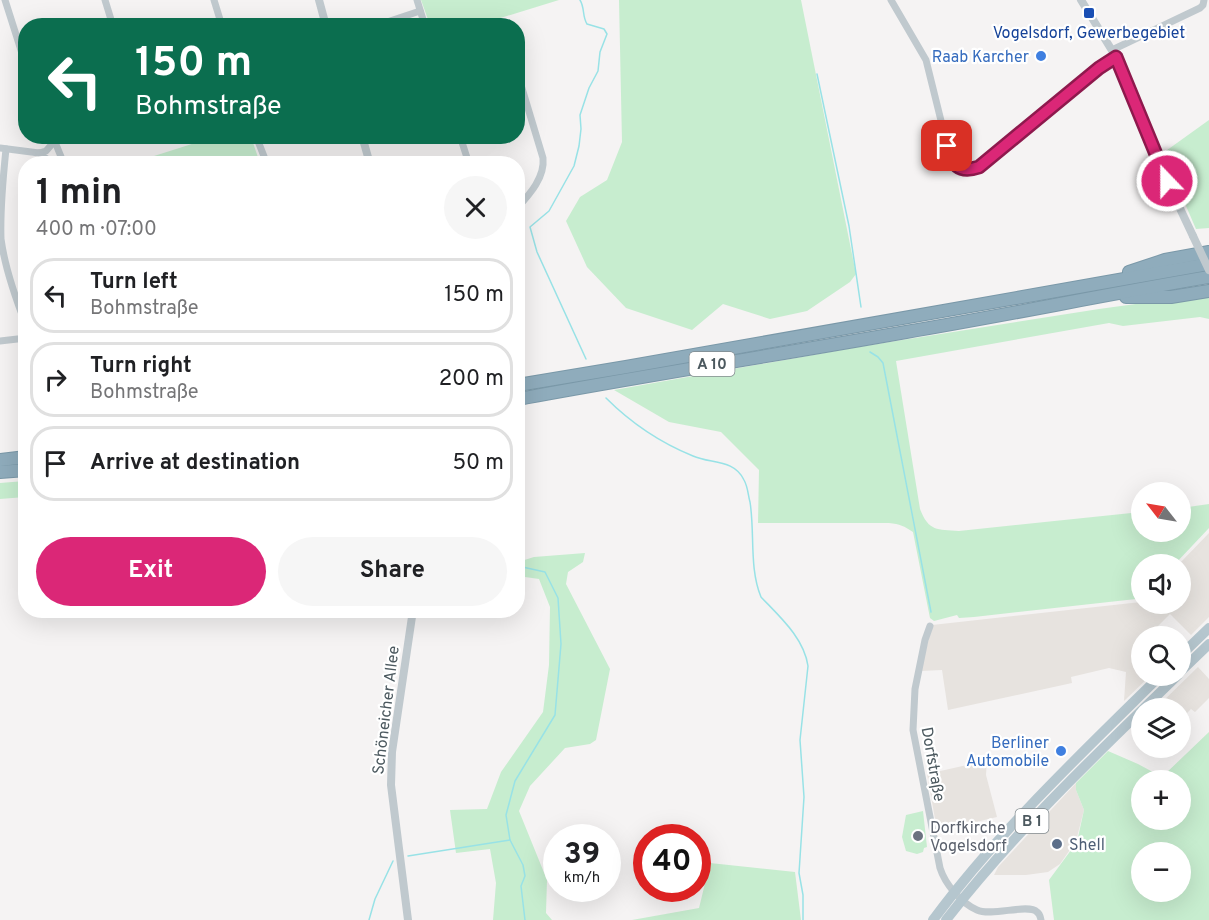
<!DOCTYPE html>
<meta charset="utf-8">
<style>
:root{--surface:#fff;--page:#f6f6f6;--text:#202124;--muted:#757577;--line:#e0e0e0;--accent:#db2777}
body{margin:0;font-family:Overpass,sans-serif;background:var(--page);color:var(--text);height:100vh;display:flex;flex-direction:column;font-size:22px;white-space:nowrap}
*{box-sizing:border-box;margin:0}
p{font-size:20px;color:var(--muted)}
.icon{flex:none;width:33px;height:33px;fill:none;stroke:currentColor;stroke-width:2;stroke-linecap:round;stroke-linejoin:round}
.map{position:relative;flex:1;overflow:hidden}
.details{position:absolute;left:18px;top:156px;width:507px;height:462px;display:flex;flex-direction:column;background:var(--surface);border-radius:24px;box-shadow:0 6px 24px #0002}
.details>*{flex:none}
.hud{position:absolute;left:18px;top:18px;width:507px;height:126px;border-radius:24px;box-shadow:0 6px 24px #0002;background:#0b6e4f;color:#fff;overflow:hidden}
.needle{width:39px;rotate:301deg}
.buttons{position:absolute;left:1131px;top:482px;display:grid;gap:12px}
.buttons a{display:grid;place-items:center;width:60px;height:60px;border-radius:50%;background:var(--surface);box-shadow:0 6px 24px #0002;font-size:30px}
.speed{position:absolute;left:543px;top:824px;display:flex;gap:12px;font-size:30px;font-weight:700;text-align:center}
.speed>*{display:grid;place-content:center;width:78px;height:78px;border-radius:50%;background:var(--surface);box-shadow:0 6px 24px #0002;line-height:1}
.speed small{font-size:15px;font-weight:400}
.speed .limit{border:9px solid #d22;background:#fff;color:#111}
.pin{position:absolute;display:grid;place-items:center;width:51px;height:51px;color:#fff;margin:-26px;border-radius:12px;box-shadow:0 3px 9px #0006}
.me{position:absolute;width:66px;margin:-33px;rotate:338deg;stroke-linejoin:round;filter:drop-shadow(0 0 4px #0008)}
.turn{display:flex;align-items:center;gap:21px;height:126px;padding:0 18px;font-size:27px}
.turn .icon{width:78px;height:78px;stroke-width:2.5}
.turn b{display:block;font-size:42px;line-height:51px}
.round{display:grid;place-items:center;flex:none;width:63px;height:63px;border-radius:32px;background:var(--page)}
.summary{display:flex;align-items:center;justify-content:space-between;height:102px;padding:0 18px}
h1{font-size:36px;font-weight:700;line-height:45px}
.button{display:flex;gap:12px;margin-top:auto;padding:12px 18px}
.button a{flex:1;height:69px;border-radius:36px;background:var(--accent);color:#fff;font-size:24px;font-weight:700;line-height:69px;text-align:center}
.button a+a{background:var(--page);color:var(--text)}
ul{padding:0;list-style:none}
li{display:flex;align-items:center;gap:18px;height:75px;margin:0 12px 9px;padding:0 6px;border:3px solid var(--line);border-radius:24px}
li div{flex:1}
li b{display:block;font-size:22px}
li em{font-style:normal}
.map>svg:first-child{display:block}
</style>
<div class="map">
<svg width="1209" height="920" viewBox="0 0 1209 920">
<rect width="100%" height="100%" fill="#f5f3f3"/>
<g fill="#e7e3df">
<path d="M1209,533v84l-18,18 -21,-21 -15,15 7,7h-20v39h9l-27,26 2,-29 -17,-4 -38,9 1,6 -124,27 -6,-40 -21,1 11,-46 209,-23 1,1h38v-39h-1z"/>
<path d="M1198,667l11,12v19l-14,14 -4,-3 -10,10 -1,-11h-24z"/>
<path d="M987,759l-1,16 11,42 -21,5v1l-39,7 -10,-56 40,-9z"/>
<path d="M1076,783v7l8,20 -8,31 -16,23 -12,8 -22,3h-32l4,-8z"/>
</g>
<g fill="#c7edcf" fill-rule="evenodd">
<path d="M421,0h138l-81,25h-48z"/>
<path d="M619,0h182l55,274 -6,8 -43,29 -37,8 -47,-15 -31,26 -66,-22 -39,-41 -21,-46 14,-24 27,-17 15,-38z"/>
<path d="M1209,120v108l-13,1 -33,-76z"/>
<path d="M217,136l34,1 9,26h-128z"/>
<path d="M1209,294v25l-9,-2 -77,9 -14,-3 -213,38 24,148c9,23 17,20 39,22l182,-19 1,19h38l1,-23 28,-4v24l-34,36h-33l-1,33 -5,2 -162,18 -15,1 -2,-3 -23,6 -4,-3 -1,-5 -16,-81c-9,-6 -13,-8 -24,-9h-131l1,-53 -38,-38 -52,-10 -55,-32 244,-43 241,-38z"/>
<path d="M25,481v16l-25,2v-16z"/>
<path d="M585,553l-2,9 -15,10 -2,12 44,85 -14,71 -6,4 -25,4 -35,38 -11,25 28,69 -1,33 6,7h-59l3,-37 -6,-34 -34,4 -6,-43 37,-1 14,-37 42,-60 6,-47 1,-58 -11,-28 -21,-3v-14l16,-5z"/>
<path d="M1209,732v188h-155l-5,-40 28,-38 7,-32 -8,-20v-7l32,-32 30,13 24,13zM1142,780h38v39h-38zM1142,852h38v39h-38z"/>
<path d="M923,811l4,36 -3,1 -1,4 -6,2 -11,-3 -4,-14 4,-22z"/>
<path d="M710,863l85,9 6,48h-169l67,-12z"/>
</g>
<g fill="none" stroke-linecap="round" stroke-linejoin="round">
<g stroke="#98e2e6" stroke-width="1.5">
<path d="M580,0c5,8 2,16 7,24l17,5 3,5 -7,18 -2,19 -9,17 -9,27 1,14 -2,17 -5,20 -25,45 -19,16 7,25 49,107"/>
<path d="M817,74l32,152 12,81"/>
<path d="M870,352l8,5 5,6 48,249"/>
<path d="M606,398c24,24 55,45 87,58 18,8 41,3 51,24 4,7 4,15 6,22 5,31 -1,66 11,95 19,20 43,41 47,69l-8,74 4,57 -5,76 4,22v25"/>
<path d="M518,566l27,6 13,26 3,46 -6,71 -40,66 -9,34 4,25 13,25 2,11 -4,10 4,34"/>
<path d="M408,856l102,-16"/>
<path d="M369,920l6,-21 18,-38"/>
</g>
<g stroke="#7a98a8" stroke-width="14">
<g id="motorway">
<path d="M1129,272l36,-12 44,-8"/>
<path d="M1126,297h45l38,-6"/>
<path d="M518,385l108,-18 583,-103"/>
<path d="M518,399c129,-24 258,-44 388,-67 101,-17 202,-38 303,-55"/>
<path d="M0,460l26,-3"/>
<path d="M0,472l26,-2"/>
</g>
</g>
<g stroke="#c0c9ce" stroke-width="7">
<path d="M5,0l21,66"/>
<path d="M105,0l8,26"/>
<path d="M214,0l8,26"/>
<path d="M417,0l8,26"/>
<path d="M891,0l35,60 24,97c6,12 17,14 29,10l120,-99 17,-11"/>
<path d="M375,26l45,-15"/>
<path d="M1112,50l88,-42 3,-3 1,-5"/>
<path d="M518,75l25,83c2,19 -13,36 -25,49"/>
<path d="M51,136l4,6 9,22"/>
<path d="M256,136l11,28"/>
<path d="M460,136l9,28"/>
<path d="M0,148l39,5 7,-2 13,-15"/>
<path d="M6,149c-3,29 -6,61 -5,90 4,30 14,58 25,86"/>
<path d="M39,153c7,7 13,9 23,11"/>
<path d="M0,341l26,-3"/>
<path d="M930,626l-5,14 -10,49 -2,41 27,138c5,16 21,35 37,42 15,7 51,-7 60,2 3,2 3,4 4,8"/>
</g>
<g stroke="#c0c9ce" stroke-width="8">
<path d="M319,0l7,26"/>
<path d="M1081,0l35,57 51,124 26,55"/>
<path d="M362,136l8,28"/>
<path d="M408,920l-17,-135 1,-33 21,-142"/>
</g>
<g stroke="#b5c6ce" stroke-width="10">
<path d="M1180,656l29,-28"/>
<path d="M1180,672l29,-28"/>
<path d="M1144,708l34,-33"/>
<path d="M933,920c67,-90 149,-167 228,-245"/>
<path d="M946,920c59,-76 127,-143 196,-210"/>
</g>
<use href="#motorway" stroke="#8facbc" stroke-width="12"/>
<path stroke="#c0c9ce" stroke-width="8" d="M1193,236l16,34"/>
</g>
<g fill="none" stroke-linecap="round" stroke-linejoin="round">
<g stroke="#8e194d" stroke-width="15">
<path id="route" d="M947,146c5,18 11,28 32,21l120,-99 17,-11 51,124"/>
</g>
<use href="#route" stroke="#db2777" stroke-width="10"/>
</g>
<rect fill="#1a4fb4" stroke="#fff" stroke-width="2" x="1083" y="7" width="12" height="12" rx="3"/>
<g fill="#3f7fe0" stroke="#fff" stroke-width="2">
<circle cx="1041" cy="56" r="6"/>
<circle cx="1061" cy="751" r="6"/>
</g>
<circle fill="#6b7280" stroke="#fff" stroke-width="2" cx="918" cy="836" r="6"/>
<circle fill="#5c6f8a" stroke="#fff" stroke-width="2" cx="1057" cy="844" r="6"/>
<g text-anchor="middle" stroke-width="4.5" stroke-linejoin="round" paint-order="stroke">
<g fill="#fff" stroke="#828b8f" stroke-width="1.5">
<rect x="689.5" y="352" width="45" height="24" rx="4.5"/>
<rect x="1015.5" y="809" width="33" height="24" rx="4.5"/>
</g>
<g font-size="15" font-weight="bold" fill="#4c595f">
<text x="712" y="369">A 10</text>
<text x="1032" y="826">B 1</text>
</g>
<g font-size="16" fill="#164399" stroke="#fff">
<text x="1089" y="38">Vogelsdorf, Gewerbegebiet</text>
</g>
<g font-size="16" fill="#366cbe" stroke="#fff" text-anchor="end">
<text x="1029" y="62">Raab Karcher</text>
<text x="1049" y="748">Berliner<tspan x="1049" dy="18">Automobile</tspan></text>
</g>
<g font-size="16" fill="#4c595f" stroke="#fff">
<text transform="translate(385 710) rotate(-83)" y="6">Schöneicher Allee</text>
<text transform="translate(934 764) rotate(80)" y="6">Dorfstraße</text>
</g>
<g font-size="16" fill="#5b616d" stroke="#fff" text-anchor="start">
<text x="930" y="833">Dorfkirche<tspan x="930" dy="18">Vogelsdorf</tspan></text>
</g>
<g font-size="16" fill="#4e5e75" stroke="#fff" text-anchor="start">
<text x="1069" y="850">Shell</text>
</g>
</g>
</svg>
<div class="buttons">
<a><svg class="needle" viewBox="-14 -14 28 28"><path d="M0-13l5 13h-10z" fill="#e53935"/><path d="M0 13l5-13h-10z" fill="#757577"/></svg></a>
<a><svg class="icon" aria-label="sound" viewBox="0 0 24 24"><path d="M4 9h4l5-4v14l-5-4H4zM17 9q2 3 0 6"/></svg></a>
<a><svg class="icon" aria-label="search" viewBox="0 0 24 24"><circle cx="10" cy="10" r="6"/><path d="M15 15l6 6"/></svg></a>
<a><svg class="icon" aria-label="layers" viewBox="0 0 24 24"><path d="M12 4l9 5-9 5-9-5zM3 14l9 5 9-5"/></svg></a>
<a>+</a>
<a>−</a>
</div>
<div class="speed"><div>39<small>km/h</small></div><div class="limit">40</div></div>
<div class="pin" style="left:947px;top:146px;background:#d93025"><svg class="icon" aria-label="arrive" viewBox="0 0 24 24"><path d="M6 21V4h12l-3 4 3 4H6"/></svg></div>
<svg class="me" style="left:1167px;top:181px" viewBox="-20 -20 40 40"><circle r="17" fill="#db2777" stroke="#fff" stroke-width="3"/><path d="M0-11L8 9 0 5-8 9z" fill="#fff"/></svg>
<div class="hud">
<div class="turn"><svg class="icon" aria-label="left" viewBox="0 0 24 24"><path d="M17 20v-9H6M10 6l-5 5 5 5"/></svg><div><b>150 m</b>Bohmstraße</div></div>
</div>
<section class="details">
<div class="summary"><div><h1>1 min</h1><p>400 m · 07:00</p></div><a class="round"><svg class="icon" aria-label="close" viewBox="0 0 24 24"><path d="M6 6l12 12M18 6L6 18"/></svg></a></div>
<ul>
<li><svg class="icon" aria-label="left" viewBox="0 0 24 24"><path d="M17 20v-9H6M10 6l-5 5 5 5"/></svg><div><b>Turn left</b><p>Bohmstraße</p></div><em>150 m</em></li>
<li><svg class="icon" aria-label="right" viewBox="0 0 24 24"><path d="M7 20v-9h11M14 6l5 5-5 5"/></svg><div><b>Turn right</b><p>Bohmstraße</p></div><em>200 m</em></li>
<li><svg class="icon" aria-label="arrive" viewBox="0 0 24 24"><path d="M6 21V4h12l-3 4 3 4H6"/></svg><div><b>Arrive at destination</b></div><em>50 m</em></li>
</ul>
<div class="button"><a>Exit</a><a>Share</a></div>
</section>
</div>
